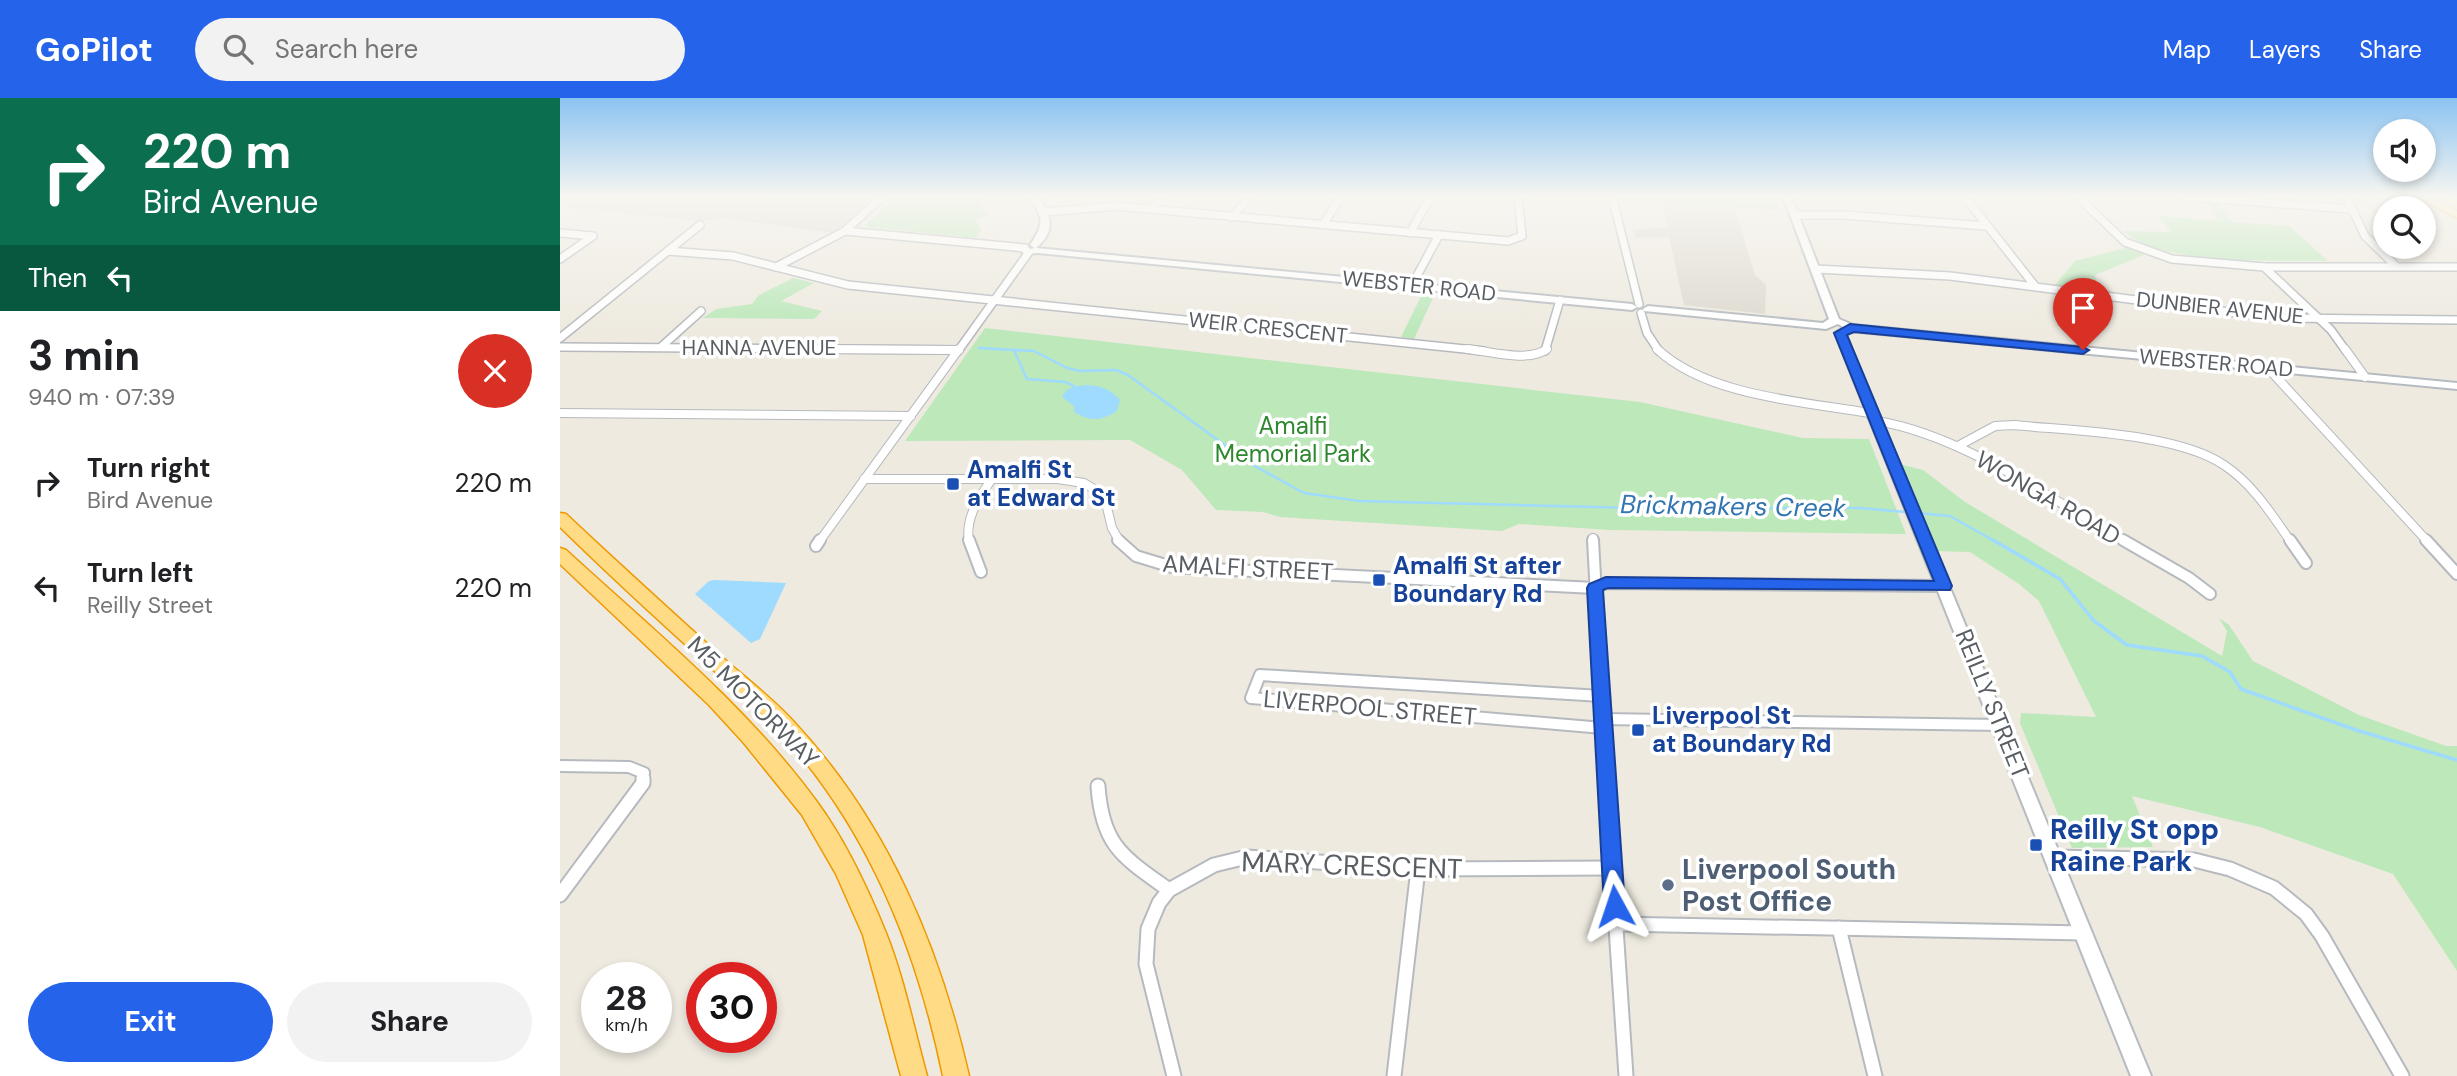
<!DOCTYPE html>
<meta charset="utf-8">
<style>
:root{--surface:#fff;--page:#f2f2f2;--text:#202124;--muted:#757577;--accent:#2563eb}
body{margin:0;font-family:"DM Sans",sans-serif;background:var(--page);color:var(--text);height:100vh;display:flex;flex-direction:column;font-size:26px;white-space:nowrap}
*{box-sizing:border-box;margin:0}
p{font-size:23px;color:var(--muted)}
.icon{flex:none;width:38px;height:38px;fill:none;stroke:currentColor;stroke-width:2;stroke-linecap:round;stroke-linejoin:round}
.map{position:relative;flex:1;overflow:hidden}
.drawer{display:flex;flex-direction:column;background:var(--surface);width:560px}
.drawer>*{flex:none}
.hud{background:#0b6e4f;color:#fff;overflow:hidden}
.controls{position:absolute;left:1813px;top:21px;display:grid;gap:14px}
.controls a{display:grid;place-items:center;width:63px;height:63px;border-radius:50%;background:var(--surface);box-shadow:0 4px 10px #0003;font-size:35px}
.speed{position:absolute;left:21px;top:864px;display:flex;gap:14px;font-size:35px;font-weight:700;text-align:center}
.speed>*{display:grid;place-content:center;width:91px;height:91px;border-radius:50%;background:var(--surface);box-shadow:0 4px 10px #0003;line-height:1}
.speed small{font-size:18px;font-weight:400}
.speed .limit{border:10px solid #d22;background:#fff;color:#111}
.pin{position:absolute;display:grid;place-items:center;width:60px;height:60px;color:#fff;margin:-72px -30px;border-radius:50% 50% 50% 0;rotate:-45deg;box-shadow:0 0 7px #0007}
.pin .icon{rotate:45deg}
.me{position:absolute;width:77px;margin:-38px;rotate:355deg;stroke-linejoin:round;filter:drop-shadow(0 0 5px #0008)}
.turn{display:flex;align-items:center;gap:24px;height:147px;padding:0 28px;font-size:32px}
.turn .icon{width:91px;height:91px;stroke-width:2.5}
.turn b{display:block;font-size:49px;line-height:60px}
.then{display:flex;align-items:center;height:66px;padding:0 28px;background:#0003;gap:14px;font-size:26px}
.round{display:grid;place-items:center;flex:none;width:74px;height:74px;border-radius:37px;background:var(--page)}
.head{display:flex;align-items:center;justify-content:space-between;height:119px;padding:0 28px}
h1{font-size:42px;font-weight:700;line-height:52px}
.cta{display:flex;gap:14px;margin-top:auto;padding:14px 28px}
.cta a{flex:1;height:80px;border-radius:42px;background:var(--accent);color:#fff;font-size:28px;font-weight:700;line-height:80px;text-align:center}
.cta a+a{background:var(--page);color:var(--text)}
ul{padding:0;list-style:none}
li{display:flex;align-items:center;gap:21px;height:105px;padding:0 28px}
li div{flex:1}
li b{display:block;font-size:26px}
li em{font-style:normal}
header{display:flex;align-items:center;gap:42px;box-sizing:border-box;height:98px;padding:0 35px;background:var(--accent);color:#fff}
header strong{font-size:33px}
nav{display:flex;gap:38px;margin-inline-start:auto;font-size:24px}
.search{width:490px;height:63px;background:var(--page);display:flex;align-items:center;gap:18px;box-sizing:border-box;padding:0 24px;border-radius:38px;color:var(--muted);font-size:26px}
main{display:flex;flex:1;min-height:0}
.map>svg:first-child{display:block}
</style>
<header>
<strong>GoPilot</strong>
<div class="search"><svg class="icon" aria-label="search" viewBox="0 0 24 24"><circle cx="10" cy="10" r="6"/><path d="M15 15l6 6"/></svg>Search here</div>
<nav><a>Map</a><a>Layers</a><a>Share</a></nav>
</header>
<main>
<section class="drawer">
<div class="hud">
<div class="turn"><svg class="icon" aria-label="right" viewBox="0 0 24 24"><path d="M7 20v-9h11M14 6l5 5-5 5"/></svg><div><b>220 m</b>Bird Avenue</div></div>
<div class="then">Then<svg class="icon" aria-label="left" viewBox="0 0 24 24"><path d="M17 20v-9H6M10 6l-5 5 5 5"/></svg></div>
</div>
<div class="head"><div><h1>3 min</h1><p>940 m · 07:39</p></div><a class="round" style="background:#d93025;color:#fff"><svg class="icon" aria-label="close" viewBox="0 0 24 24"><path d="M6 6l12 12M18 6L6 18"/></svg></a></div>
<ul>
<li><svg class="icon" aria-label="right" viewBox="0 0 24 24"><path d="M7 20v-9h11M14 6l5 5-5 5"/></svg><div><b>Turn right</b><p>Bird Avenue</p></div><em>220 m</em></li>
<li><svg class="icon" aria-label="left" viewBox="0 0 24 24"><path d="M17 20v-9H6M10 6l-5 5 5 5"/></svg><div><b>Turn left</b><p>Reilly Street</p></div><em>220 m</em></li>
</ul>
<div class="cta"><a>Exit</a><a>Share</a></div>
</section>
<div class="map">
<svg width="1897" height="978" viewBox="0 0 1897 978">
<rect width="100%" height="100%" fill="#eeeae0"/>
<g fill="#ddd9cf">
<path d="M7,98h307l-39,37 -114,-15 -19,3 -142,-14v-7z"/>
<path d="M1102,102l72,6 21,69 11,10 -1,29 -81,-9 -15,-68 -34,1 -2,-9 35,-1z"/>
</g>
<g fill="#bce8ba">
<path d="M336,98h80l12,20 -13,3 6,11 -5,8 -108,-11 -2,-2z"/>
<path d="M1062,98h151l7,14 -158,-11z"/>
<path d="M1645,101l11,1 15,22 58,4 39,35c-53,-1 -165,5 -205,-30l49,1 -15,-16 62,5z"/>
<path d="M1569,149l17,7 -51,21 3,17 -45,-5 22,-26z"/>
<path d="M233,180l21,5 -33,18 41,10 -8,8 -111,-1 13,-9 36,-5 7,-9z"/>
<path d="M865,190l12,1 -23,50 -13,-2z"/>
<path d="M425,230l655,74 163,36 66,1 37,95 -296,-4 -91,-6 -17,7 -222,-14 -17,-5 -47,-2 -34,-40 -52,-30 -225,1z"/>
<path d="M1339,366l24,6 42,32 257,154 5,-25 -8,-13 10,7 24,36 106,54 87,31h11v225l-64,-97 -133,-47 -128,-31 21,51 -81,1 -52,-125 1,-10 75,4 -57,-116 -20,-17 -49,-32 -37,-1z"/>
</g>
<g fill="#9fdaff">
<path d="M526,287c14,1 24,3 34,15l-3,11c-16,10 -26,11 -43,1v-6l-12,-9c5,-10 13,-11 24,-12z"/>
<path d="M155,482l71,3 -26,56 -9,4 -56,-49 14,-13z"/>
</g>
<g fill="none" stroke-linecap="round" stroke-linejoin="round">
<g stroke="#9fdaff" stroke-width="2.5">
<path d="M419,250l55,3 33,17 13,3 36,-1 12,5 123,89 53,29 55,8 276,7h225l90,8 46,26"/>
<path d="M454,252l13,29 38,3 9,4"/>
</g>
<path stroke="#9fdaff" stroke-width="3.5" d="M1433,442l67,39 34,42 33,24 75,11 28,16 11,17 115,41 101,30"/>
<g stroke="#b6babf" stroke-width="10">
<g id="street-far3">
<path d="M1052,98l27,108"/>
<path d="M1404,98l71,90"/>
<path d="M1517,98l48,46 47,17 92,8h193"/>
<path d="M1621,98l169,13"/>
<path d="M1786,98l19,40 31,30"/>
<path d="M591,111l13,-13"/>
<path d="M485,114l71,-6 392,35 14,-5 -4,-40"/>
<path d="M1235,117h49l142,11"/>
<path d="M671,119l21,-21"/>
<path d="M763,127l18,-29"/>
<path d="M285,133l180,17"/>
<path d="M0,135l33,3 -33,23"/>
<path d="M850,135l21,-37"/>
<path d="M108,153l65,5 115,29 636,66"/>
<path d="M216,169l69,-36 38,-35"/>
<path d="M1704,169l67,63 15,21"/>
<path d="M1256,171l134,7 326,42 181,2"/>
<path d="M852,187l27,-50"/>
<path d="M1081,215l6,20 12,18"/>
<path d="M0,240l140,-113"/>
<path d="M0,249l399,3"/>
<path d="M101,249l40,-36"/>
<path d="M398,253l71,-99"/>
<path d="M985,253l15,-51"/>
</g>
</g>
<g stroke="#b6babf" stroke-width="10">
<g id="street-far2">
<path d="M250,251l149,1"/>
<path d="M907,251c22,2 61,14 80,0"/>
<path d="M1097,251c51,48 151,53 218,65"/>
<path d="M1785,251l20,28"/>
<path d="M1708,270l160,174"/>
<path d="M0,315l351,3"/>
<path d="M1317,323c85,14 174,78 249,121"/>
<path d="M1398,348l37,-20 19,-1c58,6 163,8 210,40 29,19 48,50 67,77"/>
<path d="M304,381h194l26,4 20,12 8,33 8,14"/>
<path d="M1033,440v4"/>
<path d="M259,444l140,-193"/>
<path d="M409,444c-4,-24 9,-42 22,-62"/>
</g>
</g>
<g stroke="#b6babf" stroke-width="14">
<g id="street-far1">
<path d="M409,442l12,32"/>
<path d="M558,442l18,16 36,11 423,21 11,-5 338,3"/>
<path d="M1033,442l13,240"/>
<path d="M1563,442l66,38 21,16"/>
<path d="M1730,442l16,23"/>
<path d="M1866,442l31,34"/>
<path d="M256,448l4,-6"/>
<path d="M1041,598l-341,-21 -9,23 352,30"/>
<path d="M1043,621l397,6"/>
<path d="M0,668l69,1 15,6 -1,7"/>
</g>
</g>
<g stroke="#b6babf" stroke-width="17">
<g id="street">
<path d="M1046,681l20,297"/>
<path d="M538,688c4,60 25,71 71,104"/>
<path d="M1493,759l141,3 36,9 44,19 32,26 16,22 80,140"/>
<path d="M0,797l83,-112v-4"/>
<path d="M1056,826l468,9"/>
<path d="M1279,830l36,148"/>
<path d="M614,978l-28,-112 2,-35 11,-26 10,-13 45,-25 33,-8 171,12 193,-1"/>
<path d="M834,978l24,-207"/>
</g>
</g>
<g stroke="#b6bbc1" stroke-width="4">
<g id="secondary">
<path d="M469,98h8c14,19 20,34 -1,52l596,56 5,3 -5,3 -594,-57 -14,1 -4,-6 5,-3 5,4 5,-1 -5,-3c16,-23 12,-28 -1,-49z"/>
<path d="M1223,98h8l48,123 14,6 604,58v6l-607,-58 -12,-7 -12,5 -182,-18 -1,-2 5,-3 175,17 6,-4z"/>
<path d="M1280,232l5,3 306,743h-20l-296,-743z"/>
</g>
</g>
<g stroke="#fec349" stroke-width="3">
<g id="primary">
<path d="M1854,98h12l31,15v7z"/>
<path d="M1882,98l15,1v7z"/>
</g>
</g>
<g stroke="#e90" stroke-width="3">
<g id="highway">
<path d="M0,415l6,1c52,49 104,96 157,144 24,21 50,41 71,64 93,100 145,223 175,354h-26c-26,-127 -75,-249 -165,-346 -22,-23 -47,-43 -70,-65 -50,-45 -100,-91 -148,-138z"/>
<path d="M0,450l6,2c87,80 181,156 251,252 28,38 51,87 69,131 18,45 28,96 41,143h-26l-38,-141 -27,-61 -34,-59 -59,-73 -34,-37 -149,-141z"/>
</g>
</g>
<use href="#street-far3" stroke="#fff" stroke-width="7"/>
<use href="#street-far2" stroke="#fff" stroke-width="8"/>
<use href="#street-far1" stroke="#fff" stroke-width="10"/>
<use href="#street" stroke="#fff" stroke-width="13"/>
<use href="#secondary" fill="#fff" fill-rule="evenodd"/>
<use href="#primary" fill="#ffeca4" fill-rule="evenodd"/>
<use href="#highway" fill="#ffdb86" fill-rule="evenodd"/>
</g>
<linearGradient id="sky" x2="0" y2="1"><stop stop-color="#8bc3f1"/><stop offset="0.42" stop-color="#f7f6f1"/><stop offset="1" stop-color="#f7f6f1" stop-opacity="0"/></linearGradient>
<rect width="1897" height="235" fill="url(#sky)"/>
<path fill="#2563eb" stroke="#184099" stroke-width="2" d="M1290,226l233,23 6,3 -6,4 -229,-22 -7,3 105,251 -2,4 -342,-2 -5,2 22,316 -3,6 -7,3 -8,-3 -3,-6 -17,-318 2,-4 17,-7 328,4 -100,-248z"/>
<g fill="#1a4fb4" stroke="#fff" stroke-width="2.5">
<rect x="386" y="379" width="14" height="14" rx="3.5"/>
<rect x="812" y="475" width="14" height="14" rx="3.5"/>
<rect x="1071" y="625" width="14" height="14" rx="3.5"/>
<rect x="1469" y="740" width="14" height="14" rx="3.5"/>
</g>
<circle fill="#5c6f8a" stroke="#fff" stroke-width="2.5" cx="1108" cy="787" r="7"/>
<g text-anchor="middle" stroke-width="7" stroke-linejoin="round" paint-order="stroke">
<g font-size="21" fill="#595e63" stroke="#fff">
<text transform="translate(859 188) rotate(6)" y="7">WEBSTER ROAD</text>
<text transform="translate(1660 210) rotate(6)" y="7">DUNBIER AVENUE</text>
<text transform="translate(708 230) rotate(6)" y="7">WEIR CRESCENT</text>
<text x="199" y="257">HANNA AVENUE</text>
<text transform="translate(1656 265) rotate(5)" y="7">WEBSTER ROAD</text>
</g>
<g font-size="24" fill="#2d872d" stroke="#fff">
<text x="733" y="336">Amalfi<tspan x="733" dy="28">Memorial Park</tspan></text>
</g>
<g font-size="24" font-weight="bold" fill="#164399" stroke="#fff" text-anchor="start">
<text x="407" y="380">Amalfi St<tspan x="407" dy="28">at Edward St</tspan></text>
<text x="833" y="476">Amalfi St after<tspan x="833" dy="28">Boundary Rd</tspan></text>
<text x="1092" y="626">Liverpool St<tspan x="1092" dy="28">at Boundary Rd</tspan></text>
</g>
<g font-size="24" fill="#595e63" stroke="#fff">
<text transform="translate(1488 400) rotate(30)" y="8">WONGA ROAD</text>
<text transform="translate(688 470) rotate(3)" y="8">AMALFI STREET</text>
<text transform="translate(193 604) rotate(45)" y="8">M5 MOTORWAY</text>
<text transform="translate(1432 606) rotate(68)" y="8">REILLY STREET</text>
<text transform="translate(810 610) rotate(5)" y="8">LIVERPOOL STREET</text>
</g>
<g font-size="26" font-style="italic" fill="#3175b1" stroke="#fff">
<text transform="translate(1173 408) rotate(1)" y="9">Brickmakers Creek</text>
</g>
<g font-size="28" font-weight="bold" fill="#164399" stroke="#fff" text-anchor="start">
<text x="1490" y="741">Reilly St opp<tspan x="1490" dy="32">Raine Park</tspan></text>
</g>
<g font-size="28" fill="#595e63" stroke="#fff">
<text transform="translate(792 767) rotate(2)" y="10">MARY CRESCENT</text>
</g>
<g font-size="28" font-weight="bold" fill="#4e5e75" stroke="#fff" text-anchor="start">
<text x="1122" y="781">Liverpool South<tspan x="1122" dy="32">Post Office</tspan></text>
</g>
</g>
</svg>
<div class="controls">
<a><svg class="icon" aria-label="sound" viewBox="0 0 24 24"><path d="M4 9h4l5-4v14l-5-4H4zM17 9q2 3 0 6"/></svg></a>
<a><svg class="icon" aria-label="search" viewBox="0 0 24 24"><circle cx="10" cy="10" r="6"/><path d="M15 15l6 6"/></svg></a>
</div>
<div class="speed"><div>28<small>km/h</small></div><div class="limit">30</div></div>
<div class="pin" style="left:1523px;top:252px;background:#d93025"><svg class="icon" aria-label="arrive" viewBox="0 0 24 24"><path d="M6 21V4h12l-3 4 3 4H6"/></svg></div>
<svg class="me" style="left:1055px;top:808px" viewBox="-20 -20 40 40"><path d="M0-17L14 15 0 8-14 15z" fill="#2563eb" stroke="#fff" stroke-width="4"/></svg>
</div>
</main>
